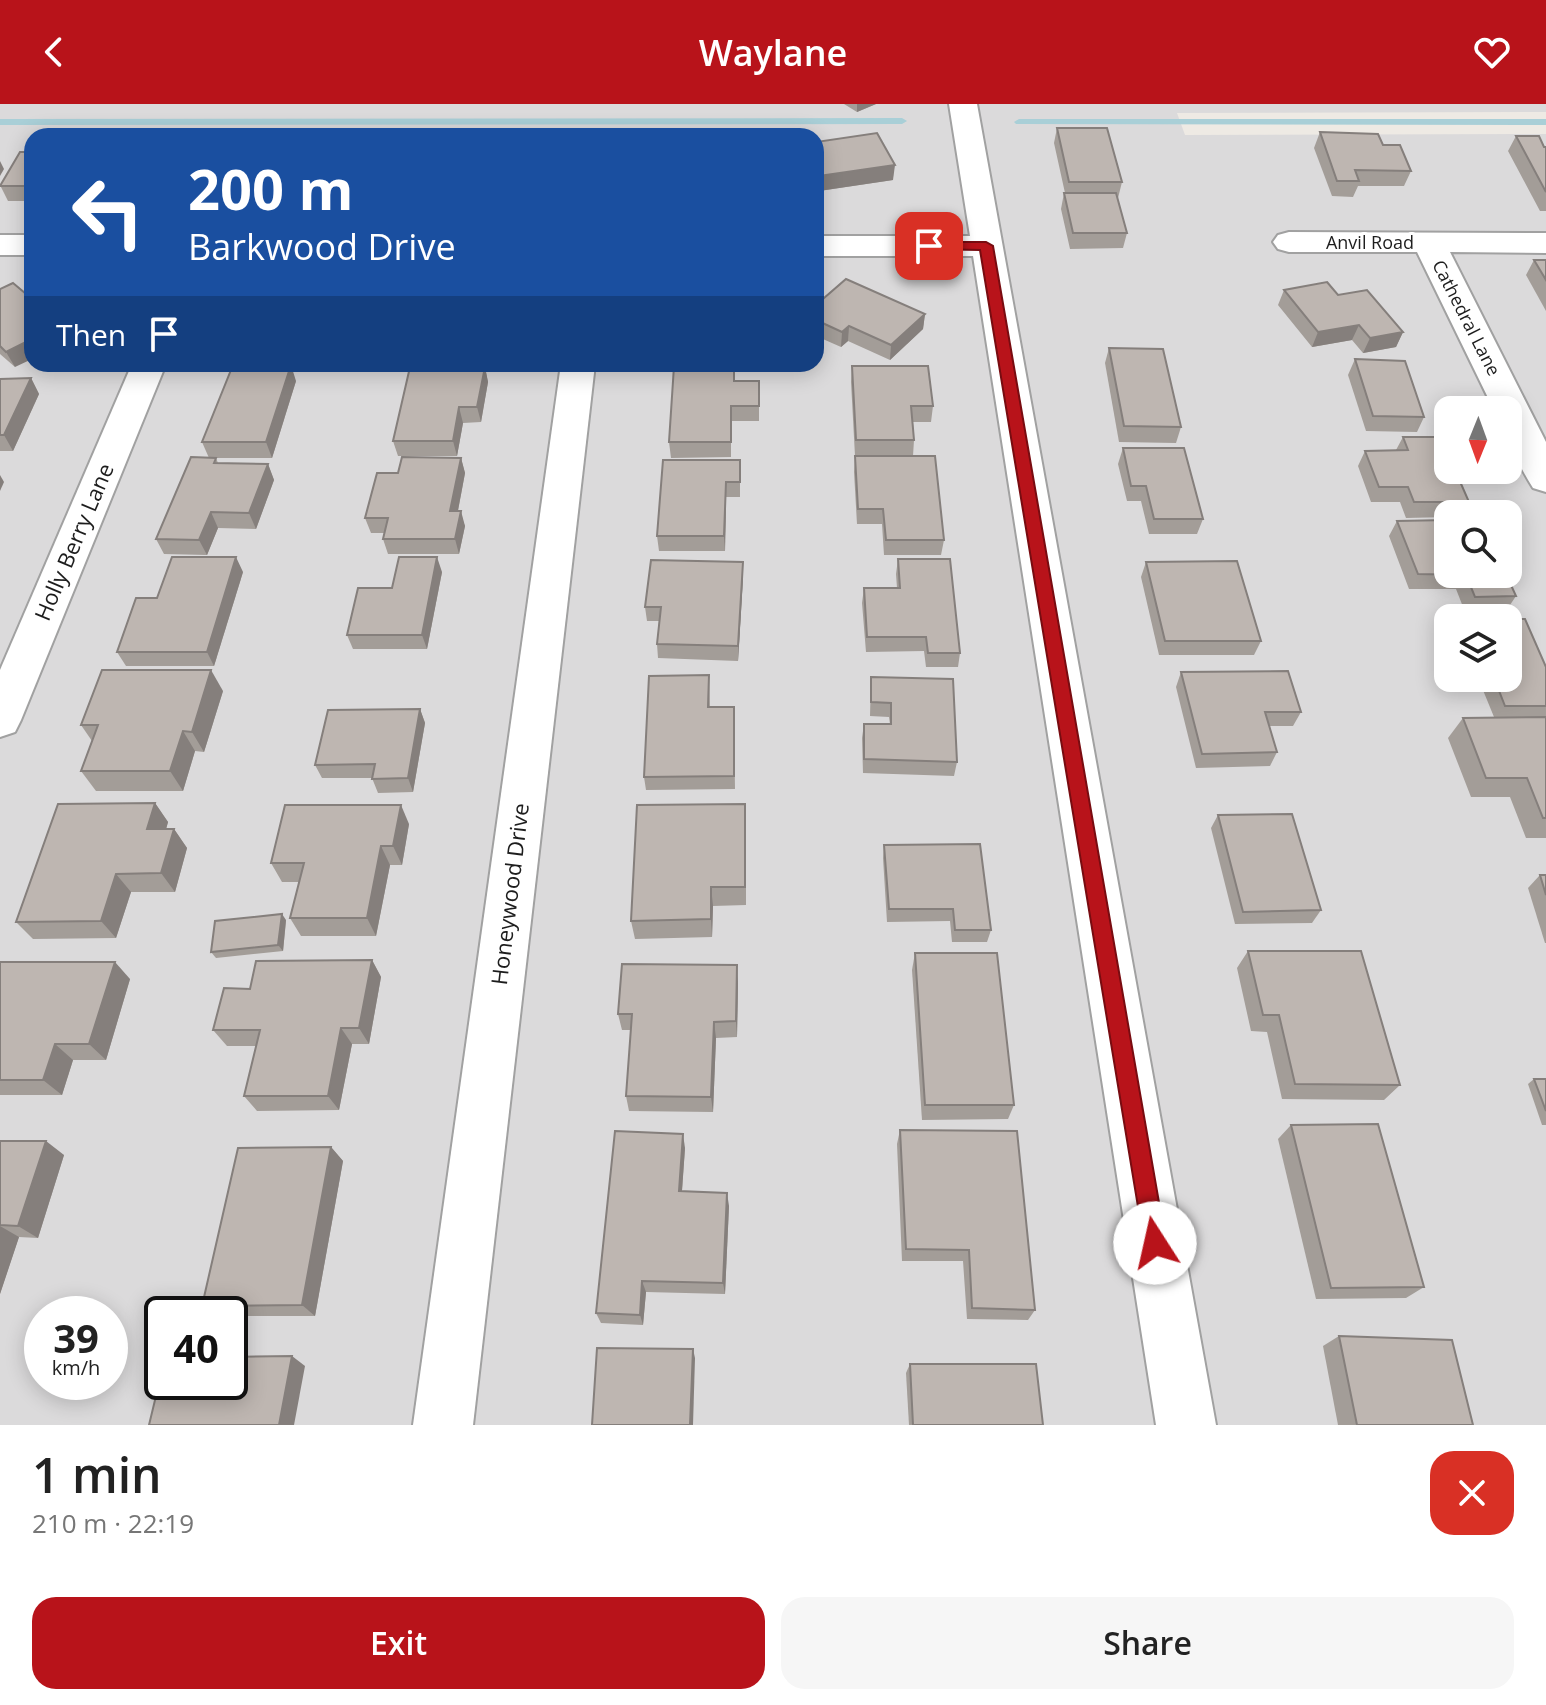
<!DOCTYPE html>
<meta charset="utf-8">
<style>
:root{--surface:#fff;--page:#f6f6f6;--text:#222;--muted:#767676;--accent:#b8131a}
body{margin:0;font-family:"Open Sans",sans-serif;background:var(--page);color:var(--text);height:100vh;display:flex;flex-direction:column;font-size:30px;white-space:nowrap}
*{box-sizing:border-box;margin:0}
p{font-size:26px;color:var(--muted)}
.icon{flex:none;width:44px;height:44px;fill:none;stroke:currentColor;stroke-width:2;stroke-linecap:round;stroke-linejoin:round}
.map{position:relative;height:1321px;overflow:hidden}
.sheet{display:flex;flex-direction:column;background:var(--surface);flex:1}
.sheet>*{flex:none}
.banner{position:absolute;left:24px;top:24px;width:800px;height:244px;border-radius:24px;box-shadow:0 4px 20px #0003;background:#1a4fa0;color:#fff;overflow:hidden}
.needle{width:52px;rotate:181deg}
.tools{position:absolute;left:1434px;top:292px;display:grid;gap:16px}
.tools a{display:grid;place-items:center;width:88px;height:88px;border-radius:16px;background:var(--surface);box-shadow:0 4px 20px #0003;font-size:40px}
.speed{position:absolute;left:24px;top:1192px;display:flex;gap:16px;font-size:40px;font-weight:700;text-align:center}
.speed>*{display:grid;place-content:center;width:104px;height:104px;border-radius:50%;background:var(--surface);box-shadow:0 4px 20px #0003;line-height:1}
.speed small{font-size:20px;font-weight:400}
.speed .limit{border:4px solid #111;border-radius:12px;background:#fff;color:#111}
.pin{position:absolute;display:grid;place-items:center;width:68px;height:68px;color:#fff;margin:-34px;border-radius:16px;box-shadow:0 4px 12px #0006}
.me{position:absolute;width:88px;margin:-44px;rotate:350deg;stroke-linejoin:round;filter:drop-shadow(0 0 6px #0008)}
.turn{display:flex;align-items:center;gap:28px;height:168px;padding:0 32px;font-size:36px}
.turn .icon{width:104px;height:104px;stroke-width:2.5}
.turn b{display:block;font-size:56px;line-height:68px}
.then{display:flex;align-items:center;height:76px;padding:0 32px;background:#0003;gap:16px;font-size:30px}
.round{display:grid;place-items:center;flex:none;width:84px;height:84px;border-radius:24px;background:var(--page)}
.overview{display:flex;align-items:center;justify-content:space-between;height:136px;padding:0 32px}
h1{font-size:48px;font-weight:600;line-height:60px}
.button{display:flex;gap:16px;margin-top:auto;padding:16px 32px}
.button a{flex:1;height:92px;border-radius:24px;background:var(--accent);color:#fff;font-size:32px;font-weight:600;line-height:92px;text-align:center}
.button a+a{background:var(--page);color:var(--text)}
header{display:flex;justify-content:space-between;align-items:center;height:104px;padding:0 32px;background:var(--accent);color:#fff;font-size:36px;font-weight:600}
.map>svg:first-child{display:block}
</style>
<header><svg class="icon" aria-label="back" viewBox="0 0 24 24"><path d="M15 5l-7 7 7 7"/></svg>Waylane<svg class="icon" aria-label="heart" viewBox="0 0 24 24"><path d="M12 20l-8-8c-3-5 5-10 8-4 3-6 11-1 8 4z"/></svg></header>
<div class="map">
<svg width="1546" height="1321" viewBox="0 0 1546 1321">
<rect width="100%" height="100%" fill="#eeeae4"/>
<path fill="#dbdadb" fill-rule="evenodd" d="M0,0h1546v8l-369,1 8,22 361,-1v1291h-1546zM32,32h784v228h-784zM1448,306h60v60h-60zM1448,410h60v60h-60zM1448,514h60v60h-60zM42,1210h68v68h-68zM162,1210h68v68h-68z"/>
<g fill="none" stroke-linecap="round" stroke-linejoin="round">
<g fill="#a9cfd7" fill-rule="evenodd">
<path d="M0,15l902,-1 5,3 -5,3 -902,1z"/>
<path d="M1019,15h527v6l-530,-1 -2,-2z"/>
</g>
<g stroke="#a1a1a1" stroke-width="4">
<g id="minor">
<path d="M949,0h28l239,1321h-60l-183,-1169h-157v-20h154z"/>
<path d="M1289,128l257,1v20l-96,-1 96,190v50l-13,-4c-17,-27 -25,-46 -25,-78h-14l-77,-158h-128l-11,-3 -5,-7 5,-7z"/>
<rect x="0" y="131" width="32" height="20"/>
<path d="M132,260h34l-145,356 -6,12 -15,5v-67z"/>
<path d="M561,260h34l-122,1061h-60z"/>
</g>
</g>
<use href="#minor" fill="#fff" fill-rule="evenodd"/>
</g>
<g fill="#a39d98">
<path d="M844,0h32l-19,8z"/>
<path d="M1057,24l65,54 -4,16h-1l10,35 -4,15 -53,1 -9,-40 3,-16h1l-11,-50z"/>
<path d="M1320,28l63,13 28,26 -7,15h-46l-5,11 -21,-1 -18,-48z"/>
<path d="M1516,32l30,11v64h-6l-32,-60z"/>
<path d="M816,38l77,38 -74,11 -3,-5z"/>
<path d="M32,48v49h-24l-8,-16z"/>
<path d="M1534,156h12v51l-20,-36z"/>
<path d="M0,185l15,78 -15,-13z"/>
<path d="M1284,186l54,5 65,37 -7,15 -33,6 -11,-13 -40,7 -34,-42z"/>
<path d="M816,201l109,9 -2,15 -33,31 -42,-19 -7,6 -25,-11z"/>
<path d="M1109,244l72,79 -5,16 -57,-1 -14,-79z"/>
<path d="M1355,255l69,58 -7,15 -51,-1 -18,-56z"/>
<path d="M723,260h7l-3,2 8,15h24v40h-28v36l-60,1 -2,-16 57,-76z"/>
<path d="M852,262l81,40 -2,16h-18l1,18 -1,16h-58l-4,-74z"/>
<path d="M485,263l3,15 -7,40 -18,1 -6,33h-59l-5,-15z"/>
<path d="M31,274l8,16 -26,57h-13v-72z"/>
<path d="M296,277l-24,77h-63l-7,-16z"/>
<path d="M1403,333l66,65 -7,12h-14v3l-42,1 -6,-16h-29l-13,-36 7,-15 31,-1z"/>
<path d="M1123,344l80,71 -6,15h-48l-8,-33h-14l-9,-37z"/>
<path d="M855,352l89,84 -3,15h-57l-2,-31h-25l-3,-52z"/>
<path d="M216,354l2,5 50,1 6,16 -18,49 -38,-1 -11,27 -43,-1 -8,-15z"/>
<path d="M461,354l4,15 -7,38 7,15 -6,28h-71l-5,-15 1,-6h-13l-6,-15 33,-45z"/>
<path d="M740,356v37h-14l-1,54h-66l-2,-15z"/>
<path d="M1397,417l109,53 10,22 -10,15 -41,1 -9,-23h-47l-20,-53z"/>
<path d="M898,455l62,94 -2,14h-32l-2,-16 -58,1 -4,-49 2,-15h33l-1,-14z"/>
<path d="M743,458v15l-5,84 -80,-3 -1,-14 2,-23h-12l-2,-14z"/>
<path d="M1146,458l115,79 -7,14h-95l-18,-78z"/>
<path d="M243,468l-29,94h-88l-9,-14 40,-54z"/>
<path d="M442,468l-15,77h-74l-6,-14 45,-47z"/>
<path d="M1546,563v171h-20l-16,-41h-39l-23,-59 15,-20 31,-1 -16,-39h30z"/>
<path d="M1181,568l120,40 -8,14h-24l8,26 -7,14 -74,2 -20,-81z"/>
<path d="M709,571l1,32 24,14 1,68 -89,1 -2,-13z"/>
<path d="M871,573l86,85 -3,14 -91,-3 -1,-35 2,-14h26l-1,-7 -19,-1z"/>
<path d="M223,587l-19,61 -9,-1 -12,40h-87l-15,-20 11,-30 -11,-16z"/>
<path d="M420,605l5,14 -12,69 -35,1 -6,-15h-50l-7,-13z"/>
<path d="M155,699l13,19 -2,7h8l13,19 -12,44h-44l-15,46 -83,1 -17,-17z"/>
<path d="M1218,711l103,95 -9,13 -77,1 -24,-96z"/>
<path d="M746,719v82l-33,1 -1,31 -77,2 -4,-18z"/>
<path d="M409,720l-7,41h-12l-14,71h-75l-11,-18 9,-36h-17l-11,-19z"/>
<path d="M884,741l107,85 -4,12h-35l-2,-21 -63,1 -4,-64z"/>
<path d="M1540,771h6v68h-1l-17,-55z"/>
<path d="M286,816l-3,31 -67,7 -5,-6z"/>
<path d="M1248,847l152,134 -16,15 -102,-1 -15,-67 -16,-1 -14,-63z"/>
<path d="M915,849l99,152 -6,14 -86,1 -10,-150z"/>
<path d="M372,856l9,17 -12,67h-17l-13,66 -82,1 -13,-15 12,-50h-29l-14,-16 37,-41z"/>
<path d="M0,858l130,17 -24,81h-33l-11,35h-62z"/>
<path d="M738,878l-1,55 -21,1 -3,74 -84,-1 -3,-15 5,-66h-9l-4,-16z"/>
<path d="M1534,975h12v46h-4l-14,-41z"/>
<path d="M1291,1021l133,162 -18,11 -90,1 -38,-160z"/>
<path d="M900,1026l135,180 -7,10 -61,-1 -4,-58h-61l-5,-117z"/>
<path d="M0,1037l64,14 -26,83 -19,-1 -19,57z"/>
<path d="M331,1043l12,14 -28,155h-85v-2h-15l-13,-8z"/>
<path d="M685,1044l-3,43 47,15 -4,88 -79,-2 -3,33 -42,-2 -5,-10z"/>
<path d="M1339,1232l134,89h-135l-15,-79z"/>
<path d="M910,1260l133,61h-134l-3,-52z"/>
</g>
<g fill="#857f7c">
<path d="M857,0h19l-19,8z"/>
<path d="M0,57l4,8 -4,7z"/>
<path d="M895,61l-2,15 -74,11v-15z"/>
<path d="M925,210l-2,15 -33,31 1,-15z"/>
<path d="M1359,221l-7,15 -40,7 6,-15z"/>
<path d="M849,222l-1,15 -7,6 1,-15z"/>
<path d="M1403,228l-7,15 -33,6 7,-15z"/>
<path d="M32,235v20l-17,8 -9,-15z"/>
<path d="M291,261l5,16 -24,77 -6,-16z"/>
<path d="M485,263l3,15 -7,40 -4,-15z"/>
<path d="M31,274l8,16 -26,57 -9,-16z"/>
<path d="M459,303l4,16 -6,33 -4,-15z"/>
<path d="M461,354l4,15 -10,53 -5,-15z"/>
<path d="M268,360l6,16 -18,49 -7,-16z"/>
<path d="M0,371l4,7 -4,9z"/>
<path d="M726,378v15l-1,54 -1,-15z"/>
<path d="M461,407l4,15 -6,28 -4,-15z"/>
<path d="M211,408l7,16 -11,27 -8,-15z"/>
<path d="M236,453l7,15 -29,94 -7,-14z"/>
<path d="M437,453l5,15 -15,77 -5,-14z"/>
<path d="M743,458v15l-5,84v-15z"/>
<path d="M211,566l12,21 -19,61 -12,-20z"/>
<path d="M420,605l5,14 -12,69 -5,-14z"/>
<path d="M183,627l12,20 -12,40 -13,-20z"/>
<path d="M155,699l13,19 -7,26 -14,-19z"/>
<path d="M401,701l8,19 -7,41 -9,-19z"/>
<path d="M174,725l13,19 -12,44 -14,-19z"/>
<path d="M381,742l9,19 -14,71 -9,-18z"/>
<path d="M116,770l15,18 -15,46 -15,-17z"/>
<path d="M711,783l2,19 -1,31 -1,-18z"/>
<path d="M282,810l4,6 -3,31 -5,-6z"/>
<path d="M372,856l9,17 -12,67 -10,-16z"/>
<path d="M115,858l15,17 -24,81 -17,-16z"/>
<path d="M737,861l1,17 -1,55 -1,-16z"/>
<path d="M714,918l2,16 -3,74 -2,-15z"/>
<path d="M341,924l11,16 -13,66 -11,-14z"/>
<path d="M55,940l18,16 -11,35 -19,-15z"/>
<path d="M683,1030l2,14 -4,56 -2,-13z"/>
<path d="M46,1037l18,14 -26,83 -20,-12z"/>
<path d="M331,1043l12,14 -28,155 -13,-11z"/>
<path d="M727,1089l2,13 -4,88 -2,-11z"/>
<path d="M0,1122l19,11 -19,57z"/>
<path d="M642,1177l4,11 -3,33 -3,-10z"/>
<path d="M693,1245l2,9 -2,67h-3z"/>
<path d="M292,1252l13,10 -11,59h-15z"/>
</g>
<g fill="#beb6b1" stroke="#857f7c" stroke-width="2">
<path d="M1057,24h50l15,54h-53z"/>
<path d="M648,27h21v5h-22z"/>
<path d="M1320,28l58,2 5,11h17l11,26 -56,-1 4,11h-22z"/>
<path d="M877,29l18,32 -76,11 -3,-7v-27z"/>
<path d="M1516,32h23l5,11h2v45z"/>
<path d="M20,48h12v34h-32z"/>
<path d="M1064,89h52l11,40h-54z"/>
<path d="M1534,156h12v20z"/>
<path d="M846,175l79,35 -34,31 -42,-19 -7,6 -26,-12v-15z"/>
<path d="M1327,178l11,13 29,-5 36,42 -33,6 -11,-13 -41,7 -34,-42z"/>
<path d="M13,179l19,16v40l-26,13 -6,-6v-57z"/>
<path d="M1109,244l54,1 18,78 -57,-1z"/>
<path d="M1355,255l50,2 19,56 -51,-1z"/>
<path d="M233,261h58l-25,77h-64z"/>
<path d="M674,262h60v15h25v25h-28v36h-62z"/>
<path d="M852,262h76l5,40h-22l3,34h-58z"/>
<path d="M410,263h75l-8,40h-18l-6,34h-60z"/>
<path d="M31,274l-27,57h-4v-56z"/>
<path d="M1403,333h37l8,17v16h7l14,32h-55l-6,-15h-29l-14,-36 43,-1z"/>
<path d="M1123,344h61l19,71h-49l-8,-33h-15z"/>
<path d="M855,352h80l9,84h-58l-3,-31h-25z"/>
<path d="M191,353l25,1 -2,5 54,1 -19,49 -38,-1 -12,28 -43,-1z"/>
<path d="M402,353l59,1 -11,53h11l-6,28h-72l5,-21h-23l12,-45h21z"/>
<path d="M663,356h77v22h-14l-2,54h-67z"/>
<path d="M1448,416v54h58l10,22 -41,1 -9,-22 -48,-1 -21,-53z"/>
<path d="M172,453h64l-29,95h-90l19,-54h21z"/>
<path d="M399,453h38l-15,78h-75l11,-47h34z"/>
<path d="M898,455h52l10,94h-32l-2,-16h-59l-3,-49h36z"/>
<path d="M651,456l92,2 -5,84 -81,-2 4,-37h-16z"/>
<path d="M1237,457l24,80h-96l-19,-79z"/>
<path d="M1508,515h17l21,48v39h-41l-11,-28h14z"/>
<path d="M102,566h109l-19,62 -9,-1 -13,40h-89l17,-46h-17z"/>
<path d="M1288,567l13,41h-36l12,40 -75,2 -21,-82z"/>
<path d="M709,571l-1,32h26v69l-90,1 5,-101z"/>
<path d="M871,573l82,2 4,83 -93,-3v-35h27v-21l-20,-1z"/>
<path d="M420,605l-12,69 -36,1 3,-15 -60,1 13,-55z"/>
<path d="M1546,613v101h-3l-16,-40h-41l-23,-60z"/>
<path d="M155,699l-8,26h27l-13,44 -45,1 -15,47 -85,1 42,-118z"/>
<path d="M745,700v83h-34v32l-80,2 6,-116z"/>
<path d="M285,701h116l-8,41h-12l-14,72h-77l14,-55h-33z"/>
<path d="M1292,710l29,96 -78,2 -25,-97z"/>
<path d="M980,740l11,86h-36l-2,-21h-64l-5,-64z"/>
<path d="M1540,771h6v20z"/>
<path d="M282,810l-4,31 -67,7 4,-31z"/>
<path d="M1248,847h113l39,134 -105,-1 -16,-69h-16z"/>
<path d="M915,849h82l17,152h-89z"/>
<path d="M372,856l-13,68h-18l-13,68h-84l16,-66h-47l11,-42 26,1 6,-28z"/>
<path d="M0,858h115l-26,82h-34l-12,36h-43z"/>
<path d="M622,860l115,1 -1,56 -22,1 -3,75 -85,-1 6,-82h-14z"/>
<path d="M1534,975h12v32z"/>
<path d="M1378,1020l46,163 -93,1 -40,-163z"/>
<path d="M900,1026l117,1 18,179 -63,-2 -3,-58 -63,-1z"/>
<path d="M615,1027l68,3 -4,57 48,2 -4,90 -81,-2 -2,34 -44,-2z"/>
<path d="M0,1037h46l-28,85 -18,-1z"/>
<path d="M331,1043l-29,158 -100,1 36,-158z"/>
<path d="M1339,1232l113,4 21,85h-116z"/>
<path d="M597,1244l96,1 -3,76h-98z"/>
<path d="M292,1252l-13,69h-130l13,-54v11h68v-25z"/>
<path d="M910,1260h126l7,61h-130z"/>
</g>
<path fill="#b8131a" stroke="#780c11" stroke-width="2" d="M929,138h57l7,4 173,997 -3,8 -8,3 -8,-3 -3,-8 -164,-993 -55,-1 -2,-3z"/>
<g text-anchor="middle" stroke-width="6" stroke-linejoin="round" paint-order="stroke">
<g font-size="18" fill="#1d1d1d" stroke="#fff">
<text x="1370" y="145">Anvil Road</text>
<text transform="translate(1466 214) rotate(63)" y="6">Cathedral Lane</text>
</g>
<g font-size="22" fill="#1d1d1d" stroke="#fff">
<text transform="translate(74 438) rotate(-67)" y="8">Holly Berry Lane</text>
<text transform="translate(510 790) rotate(-83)" y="8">Honeywood Drive</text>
</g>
</g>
</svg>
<div class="tools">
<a><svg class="needle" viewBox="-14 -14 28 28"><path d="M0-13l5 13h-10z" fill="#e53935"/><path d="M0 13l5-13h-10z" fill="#767676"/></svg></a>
<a><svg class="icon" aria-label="search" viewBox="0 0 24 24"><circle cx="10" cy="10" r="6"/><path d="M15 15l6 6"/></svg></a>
<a><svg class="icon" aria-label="layers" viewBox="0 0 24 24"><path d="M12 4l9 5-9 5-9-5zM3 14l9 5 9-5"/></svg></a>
</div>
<div class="speed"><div>39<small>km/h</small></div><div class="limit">40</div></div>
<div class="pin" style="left:929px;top:142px;background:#d93025"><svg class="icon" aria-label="arrive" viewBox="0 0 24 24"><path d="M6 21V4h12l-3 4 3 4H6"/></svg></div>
<svg class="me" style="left:1155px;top:1139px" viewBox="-20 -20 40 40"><circle r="19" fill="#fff"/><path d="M0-13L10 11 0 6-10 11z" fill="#b8131a"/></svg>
<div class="banner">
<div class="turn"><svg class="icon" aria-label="left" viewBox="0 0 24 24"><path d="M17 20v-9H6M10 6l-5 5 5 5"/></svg><div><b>200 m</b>Barkwood Drive</div></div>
<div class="then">Then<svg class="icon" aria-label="arrive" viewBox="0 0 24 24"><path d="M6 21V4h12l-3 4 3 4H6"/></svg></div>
</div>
</div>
<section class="sheet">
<div class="overview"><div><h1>1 min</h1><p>210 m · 22:19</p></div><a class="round" style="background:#d93025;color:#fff"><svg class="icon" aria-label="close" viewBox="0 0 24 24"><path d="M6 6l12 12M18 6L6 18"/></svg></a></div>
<div class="button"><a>Exit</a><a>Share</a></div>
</section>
